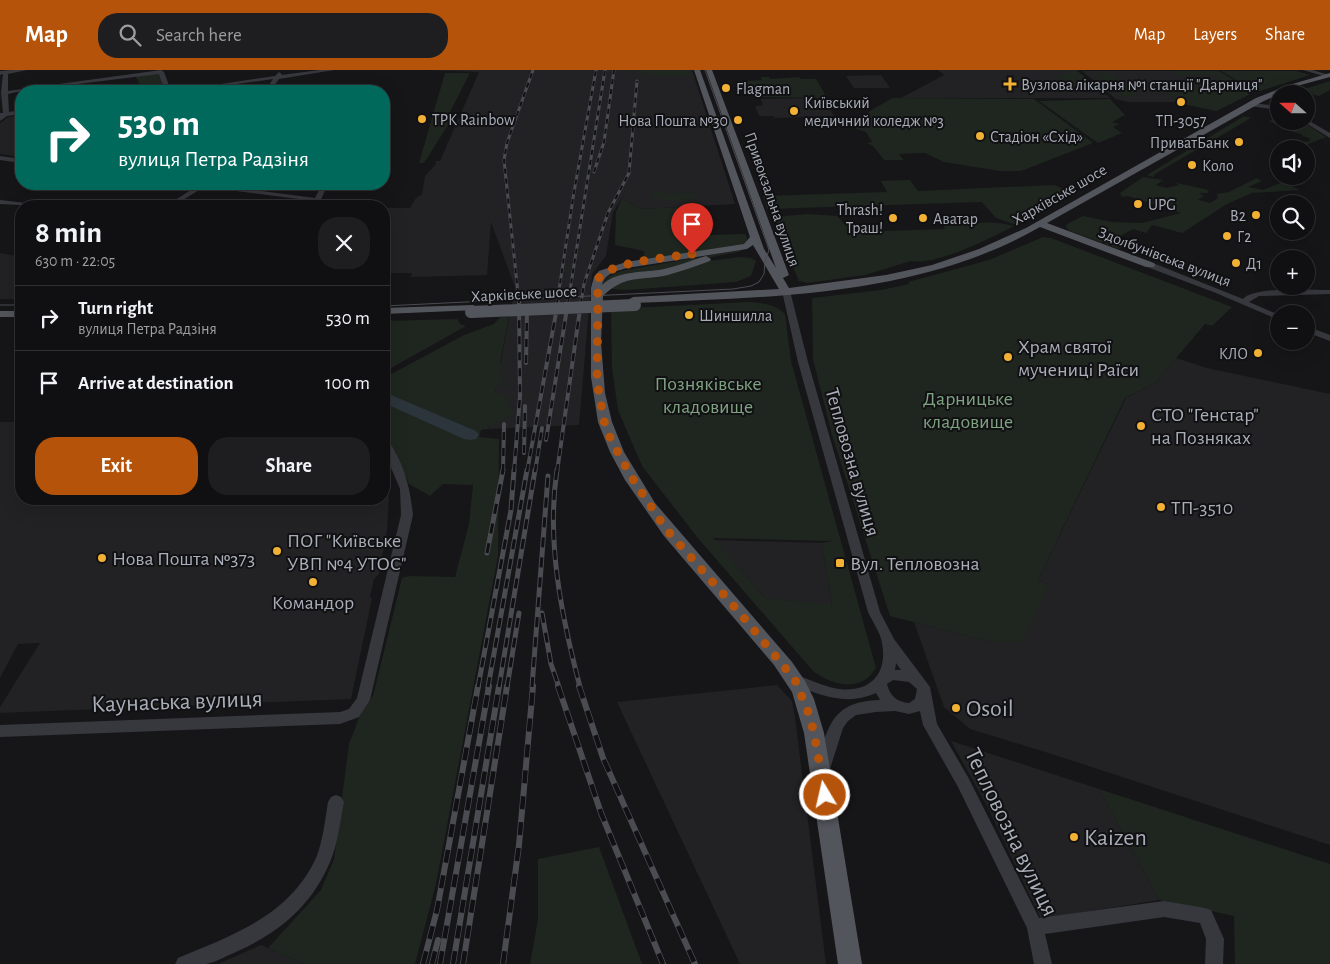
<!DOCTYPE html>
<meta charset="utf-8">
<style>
:root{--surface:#101012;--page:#1e1e20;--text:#f1f3f6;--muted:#9c9d9f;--line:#303032;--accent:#b45309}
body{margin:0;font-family:"Alegreya Sans",sans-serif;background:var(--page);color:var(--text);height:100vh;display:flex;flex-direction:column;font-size:19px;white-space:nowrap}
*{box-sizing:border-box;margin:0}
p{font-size:16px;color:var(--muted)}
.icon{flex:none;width:28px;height:28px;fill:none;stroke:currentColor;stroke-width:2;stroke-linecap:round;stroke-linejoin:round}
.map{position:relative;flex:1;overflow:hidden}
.side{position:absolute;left:15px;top:130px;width:375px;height:305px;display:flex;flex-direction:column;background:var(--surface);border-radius:20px;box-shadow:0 5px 20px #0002,0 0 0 1px var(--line)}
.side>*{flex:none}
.guide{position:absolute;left:15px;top:15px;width:375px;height:105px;border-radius:20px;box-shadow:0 5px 20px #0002,0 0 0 1px var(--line);background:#00695c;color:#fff;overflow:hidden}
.needle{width:32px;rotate:291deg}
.controls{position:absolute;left:1270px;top:15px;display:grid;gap:10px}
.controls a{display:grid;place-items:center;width:45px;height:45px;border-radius:50%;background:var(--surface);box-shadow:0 5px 20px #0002,0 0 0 1px var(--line);font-size:25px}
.pin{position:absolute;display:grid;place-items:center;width:42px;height:42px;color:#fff;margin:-51px -21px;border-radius:50% 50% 50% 0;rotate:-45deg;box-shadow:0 0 5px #0007}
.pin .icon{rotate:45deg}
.me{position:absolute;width:55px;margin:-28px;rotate:351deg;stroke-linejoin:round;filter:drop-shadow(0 0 4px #0008)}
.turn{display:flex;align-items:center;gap:18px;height:105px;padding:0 20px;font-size:22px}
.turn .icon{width:65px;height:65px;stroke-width:2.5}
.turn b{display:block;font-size:35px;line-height:42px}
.round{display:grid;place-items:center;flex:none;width:52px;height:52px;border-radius:20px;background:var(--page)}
.overview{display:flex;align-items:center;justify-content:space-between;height:85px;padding:0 20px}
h1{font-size:30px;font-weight:600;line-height:38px}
.action{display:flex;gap:10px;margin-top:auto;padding:10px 20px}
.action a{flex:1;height:58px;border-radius:20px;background:var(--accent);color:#fff;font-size:20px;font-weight:600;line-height:58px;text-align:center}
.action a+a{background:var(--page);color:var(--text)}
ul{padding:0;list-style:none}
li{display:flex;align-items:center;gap:15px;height:65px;padding:0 20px;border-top:1px solid var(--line)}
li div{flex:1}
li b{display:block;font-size:19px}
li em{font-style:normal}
header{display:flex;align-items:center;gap:30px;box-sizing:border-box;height:70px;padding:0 25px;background:var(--accent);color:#fff}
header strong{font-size:24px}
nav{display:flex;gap:28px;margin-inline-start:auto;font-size:18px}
.search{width:350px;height:45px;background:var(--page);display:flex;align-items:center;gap:12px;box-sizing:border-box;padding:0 18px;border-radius:20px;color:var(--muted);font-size:19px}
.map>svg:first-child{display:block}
</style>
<header>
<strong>Map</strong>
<div class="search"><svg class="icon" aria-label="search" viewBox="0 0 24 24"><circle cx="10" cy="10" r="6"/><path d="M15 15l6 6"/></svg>Search here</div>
<nav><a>Map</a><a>Layers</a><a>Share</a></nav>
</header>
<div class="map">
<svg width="1330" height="894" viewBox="0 0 1330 894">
<rect width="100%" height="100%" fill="#161618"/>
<g fill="#222225">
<path d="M428,0h264l43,134 -95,5 -18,-11 -9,14 -7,44 -14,18 -13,151 -91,4 27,-142 -24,-65 -4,53 -76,2 1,-4h-28v-65h26l6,-10 6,-4 3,-18 11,-12 -1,-3h5l39,-89z"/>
<path d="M938,0h138l34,28h-209l43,-23z"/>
<path d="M1082,1h137l35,21 -38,19 -42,-9h-46l-12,-3z"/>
<path d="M881,5l9,13h-36l-8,-12z"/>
<path d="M823,28l11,18 -59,2 -2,-2h-14l-4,-10 8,-1 -2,-6z"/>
<path d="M21,45v42l-21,-3v-31l8,-6z"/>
<path d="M0,183l21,4v42h-21z"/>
<path d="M1176,288l31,10 123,26v451l-272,-89 -88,-27 -26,-22 -30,-85 78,20 57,-57 -11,-5 88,-182 29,-15z"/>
<path d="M0,352h21v77h363v-30l5,30 -2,31 -8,44 -5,5 -4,18 2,1 -21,101 -351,14v-6l40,-64 -22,1 -18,34z"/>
<path d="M714,470l108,3 10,63 -67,-8z"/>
<path d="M777,615l15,16 3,17 31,246h-86l-123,-262z"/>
<path d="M951,671l148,48 60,111 -118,19 -54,-113z"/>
<path d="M261,875l7,3 36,16h-86z"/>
</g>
<g fill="#1e261f" fill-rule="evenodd">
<path d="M629,0h62l1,6c-20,0 -44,2 -63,-6z"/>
<path d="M1055,0h21l28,23 -30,-8 5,-2 -2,-1 -12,1 -10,-8 15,-1 -3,-3z"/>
<path d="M1173,1h45l36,21 -38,19 -35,-8h6l-8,-3 -12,-8h18l-4,-4h24l-6,-5h9l13,9h17l-24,-17h-37z"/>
<path d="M1221,1h75l14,4 -53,17z"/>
<path d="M159,2l8,19 -5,-2 -19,2 -8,-16z"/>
<path d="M445,3h25l-22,43 5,1 -29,46h-5z"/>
<path d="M1093,3h19l27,23h-17z"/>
<path d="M761,7h8l1,2 30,-2 1,2h15l11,19 -71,-1 -1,-2h-4l-5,-14 16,-1z"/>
<path d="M1330,11v9l-11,6 -21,-5z"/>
<path d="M892,28l142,1 59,44 -72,28h-21l-56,-9 -19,-9 -26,1 5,6h-20l-10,-13 -7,-4 5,-1 -6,-10 -12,-4c6,-14 26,-22 38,-30z"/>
<path d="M1110,29l15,16 -13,7 7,2 -6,3 9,6 -24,10 -59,-42z"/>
<path d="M1244,46l7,2 -96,56 -2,3 -6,-2z"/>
<path d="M1279,46v5h22l25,16 -25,10 3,-3 -6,-1 12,-2 -2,-2h4l-10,-3 1,-1 -18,-6 -16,-8z"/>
<path d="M1143,107l20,3 -7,5 10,3 13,-3 -5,-2h2l29,6 4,2 -1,2h-9l5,3 -6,4 12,3 8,-5 -1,-4 12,-2 28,-14 5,3 -14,6 15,3 20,-8 17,8 -48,3 -25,11 -45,29 -30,-8 -6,8 -13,-4 -21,12 12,5 -5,3 -49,-18 -4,-4 1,-3 16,-8 29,6 30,1 39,-10 -53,-17 -6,1 -2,-4z"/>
<path d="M910,110l8,11 137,-6 17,9 -55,31 -21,-7 -14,-16 -215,7 -4,-13 124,-4 -6,-11z"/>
<path d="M657,120l8,4 27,-2 6,9h-31l-15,-3v-7z"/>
<path d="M622,128l18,11 61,-3 -1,5 -4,2 3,18 9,4 37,-1 2,4 -1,6 -101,17 -1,-10 -29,-6 1,-33z"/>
<path d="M807,144l30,2 15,16 93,-3 -1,-3c24,-2 46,-7 70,0 -23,12 -78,40 -103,35l-46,14 -58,8 -8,-2 -25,-57h4l-3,-7z"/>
<path d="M1043,167l8,1 181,69 -20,19 -7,-2 -50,59 -30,15 -87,182 11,5 -27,58 -30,-1 -102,-26 -58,-181 -19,-76 -1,-61 69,-8 28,-6 -1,-2 81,-22z"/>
<path d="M740,180l2,1 -45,9 -25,10 -72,16 9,-10 12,-5z"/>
<path d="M740,187l11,1 5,3 -5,15 -15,6 -109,8 -16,-1 5,-5 93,-23z"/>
<path d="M749,232c14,1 25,2 36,12l6,47 85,307c-15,25 -43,18 -63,3l-116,-134 -55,-71 -24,-56 -6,-42 -1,-59zM713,468l120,3 -11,2 10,62 -67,-7z"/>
<path d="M509,246l-9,47 3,2 -3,9 4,9 -1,2 -7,2 -1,5 8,2 10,15c-4,12 -15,11 -25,17v3l-7,1 -2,7 20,2 -1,117 -62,328 -21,80h-111l-36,-16 53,-58 13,-31 15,-115 11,-29 13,-19 29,-118 7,-2 46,1 14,-53 4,-39 -30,-1 -13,12 -21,-12 -14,-32 -11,-14v-60l80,-43 30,-11 6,-7z"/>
<path d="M457,249l3,5 6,2 -82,46v-51z"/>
<path d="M1099,719l231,75v100h-95l-1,-48 -75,-16z"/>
<path d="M599,777l43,117h-112l8,-45v-60z"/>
</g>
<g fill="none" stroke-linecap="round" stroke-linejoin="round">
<path fill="#2c353c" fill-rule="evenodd" d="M384,322l92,39 3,4 -3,4 -6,1 -6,-1 -80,-36z"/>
<g fill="#37383d" fill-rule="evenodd">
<path d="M12,0h15l-19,4v17l153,-21 3,2 7,19h-6l-6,-17 -138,17 -13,3 1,18 12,-2v4l-14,2 -7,5v-8h3l-2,-20 2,-19 -3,1v-4z"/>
<path d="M320,0h14l-55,9 -9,12h-5l8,-12 -86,12h-13l101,-15 4,-4 3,2 -1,1z"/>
<path d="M1303,0h9l18,5 -3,2z"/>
<path d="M1251,33l28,3v4l-30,-4z"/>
<path d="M1306,49l24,14v5l-26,-16z"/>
<path d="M0,86l21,3v4l-21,-3z"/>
<path d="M192,114h16l107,14 7,-14h6l-10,22h-6l2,-5 -110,-14 -31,19h-7l31,-20z"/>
<path d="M0,130l34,4 3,2 -37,-2z"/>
<path d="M1147,193h6l90,36c11,-13 69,-9 87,-9v4l-71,2 -10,6 30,13v5l-63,-27 -69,-26z"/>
<path d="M783,219l7,2 18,71 72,250 14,27 36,48 7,37 31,53 71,141 125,-17 41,7 6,2 13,29 -1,25h-18l1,-25 -6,-16 -36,-6 -119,17 7,30h-18l-7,-36 -69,-141 -35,-62 -3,-14 -11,3 -14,-3 -19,1 -20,3 -8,6 -5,7 -14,44 -5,2 -5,-2 -2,-4c10,-40 14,-67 63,-68l-4,-7c-31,14 -56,1 -86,-9l-2,-4 2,-4 5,-1c15,4 29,12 44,14 31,4 49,-15 43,-46 -1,-10 -10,-22 -14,-31l-70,-250 -16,-71zM896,593l5,7h-6zM893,610l16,2 8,7 -2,10 -6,4c-12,-1 -19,-7 -22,-19z"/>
<path d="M1306,256l24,9v6l-24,-9z"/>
<path d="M384,369l4,1c16,24 22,46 25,75l-43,185 -11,17 -19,7 -340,13v-12l340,-13 9,-3 8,-11 44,-183 -1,-26 -16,-38z"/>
<path d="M336,725l5,2 3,5c-4,20 -6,41 -14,60 -18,43 -50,70 -92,89 -10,4 -21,11 -32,13 -9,0 -21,0 -31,0l3,-6c55,-23 111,-42 138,-100 7,-17 9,-38 12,-56l3,-5z"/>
</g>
<g fill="#53555c" fill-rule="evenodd">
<path d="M694,0h6l64,179 12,19 -70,-198h6l77,205 -6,3 6,10 97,-13 46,-10 47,-16 47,-21 230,-130 33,-13 41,-12v4l-37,10 -31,15 -215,121 107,40 1,2 -1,2h-8l-106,-40c-122,70 -270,70 -407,76l-5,-3 5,-3 146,-8 -26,-44 -6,4 -120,19c-10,3 -22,5 -25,17 15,-15 43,-12 62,-16 14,-3 28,-9 42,-13l5,3 -1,2c-14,5 -28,10 -42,14 -26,6 -43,-1 -65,21l-2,46 4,51 7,29 12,30 31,51 137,159 13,19 9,18 10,34 38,231h-24l-34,-231 -12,-41 -18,-27 -110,-129 -39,-56 -15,-28 -12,-30 -7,-45v-89l3,-11 5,-6 27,-9 118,-18 6,-7z"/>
<path d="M473,235l6,3 -2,2 -93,4v-6z"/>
<rect x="0" y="241" width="21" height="6"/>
</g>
<g stroke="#4a4c52" stroke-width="1">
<path d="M0,235h21"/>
<path d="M384,236l349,-17 18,-3 8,-4 5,-8 1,-13 4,-11 -64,-180"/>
</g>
<g stroke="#4a4c52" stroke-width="3">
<g id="rail-far3">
<path d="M594,102l10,-30 10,-72"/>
<path d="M519,233l-15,-143 3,-17 26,-73"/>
<path d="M557,233l17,-111 22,-122"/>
<path d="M568,233l37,-233"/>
<path d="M581,233l3,-19 24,-71 21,-40 8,-92"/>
</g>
</g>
<g stroke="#4a4c52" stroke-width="4">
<g id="rail-far2">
<path d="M526,293l1,-52"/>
<path d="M546,370l22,-138"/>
<path d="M524,383l1,-47"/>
<path d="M503,402l1,-48"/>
<path d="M514,402l6,-76 -1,-94"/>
<path d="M527,402l31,-170"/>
<path d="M535,402l7,-44"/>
<path d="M557,402l24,-170"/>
</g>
</g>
<g stroke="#4a4c52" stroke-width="5">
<g id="rail-far1">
<path d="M557,400c-11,72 5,148 23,217"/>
<path d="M487,483l16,-83"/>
<path d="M542,543l9,51 8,23"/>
<path d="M478,617l33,-177 3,-40"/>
<path d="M488,617l39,-217"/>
<path d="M499,617l36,-217"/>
<path d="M507,617l12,-74"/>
<path d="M532,617l16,-211"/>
</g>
</g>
<g stroke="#4a4c52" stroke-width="6">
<g id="rail">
<path d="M558,616l43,127 62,151"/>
<path d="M579,616l24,72 92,206"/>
<path d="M423,894l14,-54 41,-224"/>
<path d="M432,894l6,-24"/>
<path d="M440,894l49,-278"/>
<path d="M453,894l46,-278"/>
<path d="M463,894l44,-278"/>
<path d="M503,894l16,-119 14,-159"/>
</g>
</g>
<use href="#rail-far3" stroke="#111113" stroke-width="2" stroke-dasharray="5" stroke-linecap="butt"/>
<use href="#rail-far2" stroke="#111113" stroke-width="2.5" stroke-dasharray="8" stroke-linecap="butt"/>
<use href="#rail-far1" stroke="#111113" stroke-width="3" stroke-dasharray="10" stroke-linecap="butt"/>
<use href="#rail" stroke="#111113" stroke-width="4.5" stroke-dasharray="13" stroke-linecap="butt"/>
<path stroke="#53555c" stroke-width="12" d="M471,242l164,-7"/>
</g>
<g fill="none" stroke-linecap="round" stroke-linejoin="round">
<path stroke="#b45309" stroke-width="9" stroke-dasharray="0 16.2" d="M692,184c-20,3 -84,8 -94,25 -3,5 -1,11 0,15l-1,88 7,39 7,19 21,38 34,51 73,83 56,68 14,34 5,19 11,62"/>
</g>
<g fill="#f2b134" stroke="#111113" stroke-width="2">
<path d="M1007.5 6.5h5v5h5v5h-5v5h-5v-5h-5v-5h5z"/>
<circle cx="726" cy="18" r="5"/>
<circle cx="1181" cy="32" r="5"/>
<circle cx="794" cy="41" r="5"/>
<circle cx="422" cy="49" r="5"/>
<circle cx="738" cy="50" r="5"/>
<circle cx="980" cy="66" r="5"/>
<circle cx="1239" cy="72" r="5"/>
<circle cx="1192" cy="95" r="5"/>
<circle cx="1138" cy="134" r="5"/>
<circle cx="1256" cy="145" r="5"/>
<circle cx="893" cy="148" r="5"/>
<circle cx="923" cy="148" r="5"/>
<circle cx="1227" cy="166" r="5"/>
<circle cx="1236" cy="193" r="5"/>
<circle cx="689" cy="245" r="5"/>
<circle cx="1258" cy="283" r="5"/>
<circle cx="1008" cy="287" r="5"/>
<circle cx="1141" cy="356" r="5"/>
<circle cx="1161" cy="437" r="5"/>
<circle cx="277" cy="481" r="5"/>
<circle cx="102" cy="488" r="5"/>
<rect x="835" y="488" width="10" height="10" rx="2.5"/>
<circle cx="313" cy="512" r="5"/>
<circle cx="956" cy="638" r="5"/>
<circle cx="1074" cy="767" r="5"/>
</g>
<g text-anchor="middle" stroke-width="4" stroke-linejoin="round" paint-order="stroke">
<g font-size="16" fill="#a8adb8" stroke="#111113" text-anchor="start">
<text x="1021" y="20">Вузлова лікарня №1 станції "Дарниця"</text>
<text x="736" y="24">Flagman</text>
<text x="804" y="38">Київський<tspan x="804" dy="18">медичний коледж №3</tspan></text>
<text x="432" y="55">ТРК Rainbow</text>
<text x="728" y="56" text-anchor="end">Нова Пошта №30</text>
<text x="1181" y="56" text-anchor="middle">ТП-3057</text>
<text x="990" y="72">Стадіон «Схід»</text>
<text x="1229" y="78" text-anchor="end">ПриватБанк</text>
<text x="1202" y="101">Коло</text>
<text x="1148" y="140">UPG</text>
<text x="883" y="145" text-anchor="end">Thrash!<tspan x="883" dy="18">Траш!</tspan></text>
<text x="1246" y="151" text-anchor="end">В2</text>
<text x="933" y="154">Аватар</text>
<text x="1237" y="172">Г2</text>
<text x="1246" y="199">Д1</text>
<text x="699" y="251">Шиншилла</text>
<text x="1248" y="289" text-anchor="end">КЛО</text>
</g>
<g font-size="16" fill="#a8adb8" stroke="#111113">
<text transform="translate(1059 124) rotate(-30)" y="6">Харківське шосе</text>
<text transform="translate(773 129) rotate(71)" y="6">Привокзальна вулиця</text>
<text transform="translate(1165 186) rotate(21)" y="6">Здолбунівська вулиця</text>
<text transform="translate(524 223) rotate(-3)" y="6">Харківське шосе</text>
</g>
<g font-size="20" fill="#a8adb8" stroke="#111113" text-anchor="start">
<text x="1018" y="283">Храм святої<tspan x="1018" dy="23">мучениці Раїси</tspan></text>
<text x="1151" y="351">СТО "Генстар"<tspan x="1151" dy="23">на Позняках</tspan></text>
<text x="1171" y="444">ТП-3510</text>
<text x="287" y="477">ПОГ "Київське<tspan x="287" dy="23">УВП №4 УТОС"</tspan></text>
<text x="112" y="495">Нова Пошта №373</text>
<text x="850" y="500">Вул. Тепловозна</text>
<text x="313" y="539" text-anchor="middle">Командор</text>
</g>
<g font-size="20" fill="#7fa381" stroke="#111113">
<text x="708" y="320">Позняківське<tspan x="708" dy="23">кладовище</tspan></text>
<text x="968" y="335">Дарницьке<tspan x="968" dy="23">кладовище</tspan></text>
</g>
<g font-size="20" fill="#a8adb8" stroke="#111113">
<text transform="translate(853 392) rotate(74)" y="7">Тепловозна вулиця</text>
</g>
<g font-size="24" fill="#a8adb8" stroke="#111113">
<text transform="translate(177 631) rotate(-2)" y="8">Каунаська вулиця</text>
<text transform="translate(1012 762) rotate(64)" y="8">Тепловозна вулиця</text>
</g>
<g font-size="24" fill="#a8adb8" stroke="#111113" text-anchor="start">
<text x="966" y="646">Osoil</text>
<text x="1084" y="775">Kaizen</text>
</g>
</g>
</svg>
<div class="controls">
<a><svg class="needle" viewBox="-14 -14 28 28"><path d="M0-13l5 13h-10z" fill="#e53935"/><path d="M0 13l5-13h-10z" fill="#9c9d9f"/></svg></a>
<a><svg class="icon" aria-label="sound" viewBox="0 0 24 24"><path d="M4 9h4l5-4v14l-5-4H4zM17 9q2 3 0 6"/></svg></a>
<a><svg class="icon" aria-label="search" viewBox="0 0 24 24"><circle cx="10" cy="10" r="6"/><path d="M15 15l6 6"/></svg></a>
<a>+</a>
<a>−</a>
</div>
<div class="pin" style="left:692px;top:184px;background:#d93025"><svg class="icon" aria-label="arrive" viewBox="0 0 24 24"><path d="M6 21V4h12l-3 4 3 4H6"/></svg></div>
<svg class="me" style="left:825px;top:725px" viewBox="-20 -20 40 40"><circle r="17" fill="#b45309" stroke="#fff" stroke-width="3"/><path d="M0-11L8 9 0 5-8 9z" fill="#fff"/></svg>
<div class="guide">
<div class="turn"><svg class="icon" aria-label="right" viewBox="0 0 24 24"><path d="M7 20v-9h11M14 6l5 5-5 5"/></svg><div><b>530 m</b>вулиця Петра Радзіня</div></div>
</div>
<section class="side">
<div class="overview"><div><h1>8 min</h1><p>630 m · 22:05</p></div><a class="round"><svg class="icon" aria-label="close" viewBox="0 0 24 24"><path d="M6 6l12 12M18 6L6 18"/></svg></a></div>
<ul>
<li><svg class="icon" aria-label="right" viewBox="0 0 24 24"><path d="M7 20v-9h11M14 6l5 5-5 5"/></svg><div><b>Turn right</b><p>вулиця Петра Радзіня</p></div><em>530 m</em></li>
<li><svg class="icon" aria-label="arrive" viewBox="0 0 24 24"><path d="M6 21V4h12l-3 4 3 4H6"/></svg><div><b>Arrive at destination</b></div><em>100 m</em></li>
</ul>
<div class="action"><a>Exit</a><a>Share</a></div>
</section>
</div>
